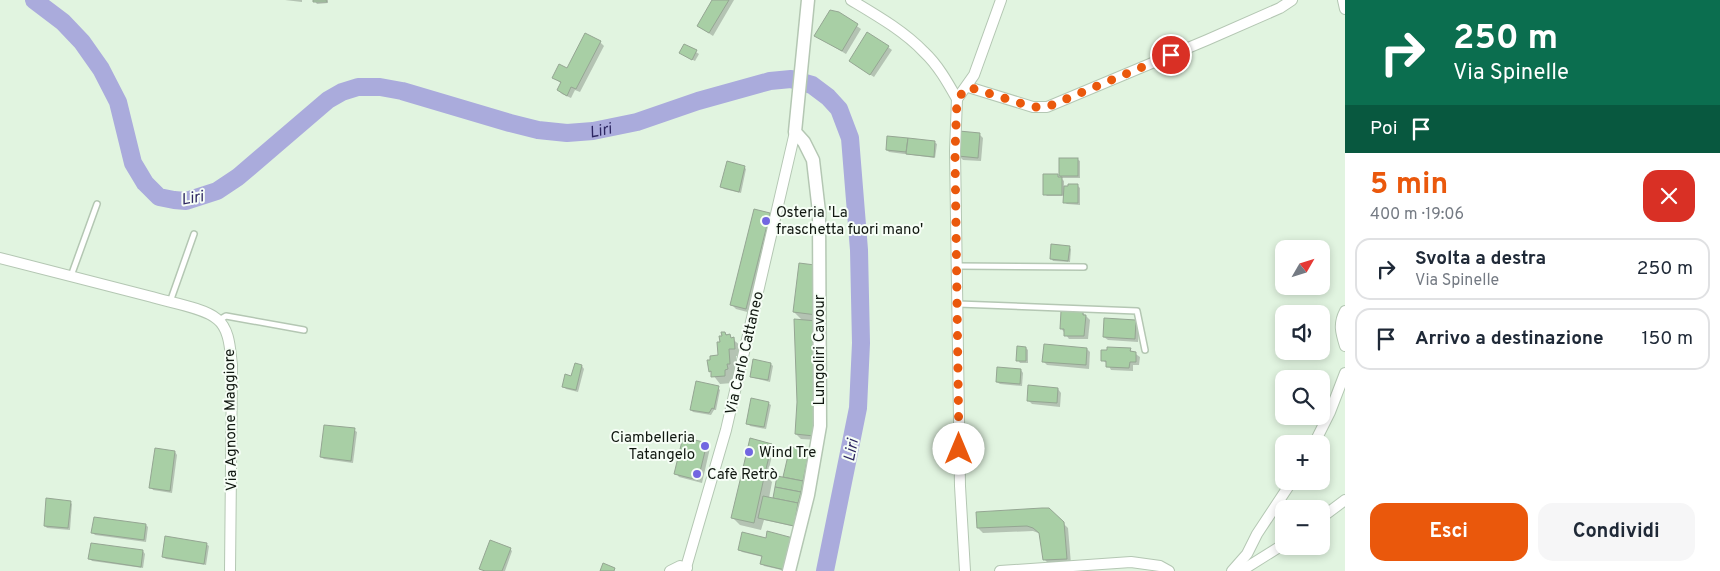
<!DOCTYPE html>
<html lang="it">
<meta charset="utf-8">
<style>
:root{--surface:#fff;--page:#f6f6f7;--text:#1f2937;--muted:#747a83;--line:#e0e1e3;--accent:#ea580c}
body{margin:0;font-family:Overpass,sans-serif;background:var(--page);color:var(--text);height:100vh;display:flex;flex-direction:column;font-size:19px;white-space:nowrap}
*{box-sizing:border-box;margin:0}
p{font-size:16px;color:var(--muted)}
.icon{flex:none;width:28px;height:28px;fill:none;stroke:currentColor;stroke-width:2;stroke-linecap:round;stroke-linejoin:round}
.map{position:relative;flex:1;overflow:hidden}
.sheet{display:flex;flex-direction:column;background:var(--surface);width:375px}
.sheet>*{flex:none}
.banner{background:#0b6e4f;color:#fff;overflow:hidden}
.needle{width:32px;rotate:51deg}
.buttons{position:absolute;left:1275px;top:240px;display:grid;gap:10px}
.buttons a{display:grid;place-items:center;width:55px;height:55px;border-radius:10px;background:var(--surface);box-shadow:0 2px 8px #0003;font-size:25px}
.pin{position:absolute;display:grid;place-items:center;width:42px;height:42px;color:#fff;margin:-21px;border:2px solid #fff;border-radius:50%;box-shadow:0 1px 5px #0007}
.me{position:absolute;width:55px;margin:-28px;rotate:0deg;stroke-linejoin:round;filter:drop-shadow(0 0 4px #0008)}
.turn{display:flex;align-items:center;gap:18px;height:105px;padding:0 25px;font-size:22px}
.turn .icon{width:65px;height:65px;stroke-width:2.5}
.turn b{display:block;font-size:35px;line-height:42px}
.then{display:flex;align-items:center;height:48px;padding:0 25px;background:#0003;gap:10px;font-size:19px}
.round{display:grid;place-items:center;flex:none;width:52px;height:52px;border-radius:15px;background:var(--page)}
.overview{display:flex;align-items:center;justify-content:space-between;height:85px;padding:0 25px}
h1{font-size:30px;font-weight:700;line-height:38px;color:var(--accent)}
.primary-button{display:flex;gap:10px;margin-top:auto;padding:10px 25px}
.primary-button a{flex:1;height:58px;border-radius:15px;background:var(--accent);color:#fff;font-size:20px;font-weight:700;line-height:58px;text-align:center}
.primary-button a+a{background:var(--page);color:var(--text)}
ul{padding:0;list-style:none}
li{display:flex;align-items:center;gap:15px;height:62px;margin:0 10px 8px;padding:0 15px;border:2px solid var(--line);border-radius:15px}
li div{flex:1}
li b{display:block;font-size:19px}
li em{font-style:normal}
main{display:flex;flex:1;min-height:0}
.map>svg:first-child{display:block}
</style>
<main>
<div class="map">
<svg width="1345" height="571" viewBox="0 0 1345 571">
<rect width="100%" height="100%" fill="#e1f4e0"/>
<g fill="#0003">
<path d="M285,0h17v2z"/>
<path d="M314,0h14v3l-11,1z"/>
<path d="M714,0h20l-21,36 -15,-10z"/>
<path d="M838,13l23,16 -15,25 -30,-18z"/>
<path d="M600,42l4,4 -24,46 -5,-2 -4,8 -9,-4 -4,-4 4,-6 -8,-6 13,-8z"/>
<path d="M685,45l14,9 -4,7 -12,-6z"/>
<path d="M888,47l4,3 -18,27 -20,-13z"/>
<path d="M979,134l4,4 -2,23 -18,-1 -4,-4z"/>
<path d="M888,138l46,4 3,2 -2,14 -46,-6 -2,-2z"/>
<path d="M1060,159h17l3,2v17h-19l3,3v6l14,-1 2,2v17l-13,-1 -3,-2 1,-6h-18l-2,-2 13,-18 2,2z"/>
<path d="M744,167l2,2 -5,24 -17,-4 -2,-2z"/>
<path d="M769,214l6,5 -24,94 -15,-4 -5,-5z"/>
<path d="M1069,247l2,2 -1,13 -17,-1 -2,-3z"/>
<path d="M815,266l3,174 -17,-1 -5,-5 7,-113 -9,-9z"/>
<path d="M1082,312l8,8 -2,19h-19l-8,-11z"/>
<path d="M1135,322l4,3 -1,17 -30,-2 -4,-3z"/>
<path d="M725,333l16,13 1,10h-6l1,15h-3l1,6h-3v6l-12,1 -10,-13 9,-15 2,-13z"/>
<path d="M1026,348l2,2v13h-8l-2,-3z"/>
<path d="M1087,349l3,3 -1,17 -42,-4 -3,-3z"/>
<path d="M1130,350l10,7 -1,8h-6v6l-22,-1 -3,-6 -6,-4z"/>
<path d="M771,364l2,2 -3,16 -16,-4 -2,-2z"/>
<path d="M582,366l2,3 -6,23 -12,-3 -2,-2z"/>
<path d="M1021,370l2,3 -1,13 -22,-2 -3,-2z"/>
<path d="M718,388l2,2 -4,20h-2l-3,5 -18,-3 -2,-2z"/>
<path d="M1058,389l3,4 -1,14 -28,-3 -4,-4z"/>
<path d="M768,403l3,2 -5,24 -16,-3 -2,-3z"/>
<path d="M354,430l3,2 -4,31 -29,-4 -3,-2z"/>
<path d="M707,444l3,4 -8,35 -23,-6 -3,-4z"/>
<path d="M771,445l3,2 -7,30 5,5 -3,16 5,1 4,-22 6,1 7,-30 18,4 2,2 -15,73 -32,-7 -3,10 -21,-5 -7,-7z"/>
<path d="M156,450l19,2 2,3 -5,38 -19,-3 -2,-3z"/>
<path d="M70,502l2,2 -2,26 -23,-2 -2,-2z"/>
<path d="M1049,510l19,18 3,36 -21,1 -5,-5 -4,-26 -8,-3 -50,2 -5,-5z"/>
<path d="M146,525l2,2 -2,15 -51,-7 -2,-2z"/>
<path d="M743,534l43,37 -22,-5 -2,-3 1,-6 -21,-5 -3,-3z"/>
<path d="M206,544l3,2 -3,19 -40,-6 -3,-2z"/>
<path d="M510,549l2,2 -7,20h-21l-3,-3z"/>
<path d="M143,551l2,3 -2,14 -51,-7 -2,-2z"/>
</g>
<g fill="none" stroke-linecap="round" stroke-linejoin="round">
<path stroke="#aaabdc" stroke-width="18" id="s1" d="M34,0l29,22 19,20 19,27 17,33 15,61 12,20 14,14 15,3 12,1 31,-10 21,-14 90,-77 14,-8 16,-5h22l22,4 108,32 28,7 29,3 26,-2 44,-9 61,-21 72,-20 21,-2 21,6 16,12 11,12 11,29 9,112 2,93 -3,65 -33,163"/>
</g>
<g fill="#a8cfa5" stroke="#95a693">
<path d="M313,0h13l1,2h-14z"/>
<path d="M712,0h17l-20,33 -12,-7z"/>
<path d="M830,10l9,2 19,12 -16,27 -28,-15z"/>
<path d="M867,32l22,14 -19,29 -21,-14z"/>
<path d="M585,33l16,8 -25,48 -5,-2 -4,9 -10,-6 4,-8 -9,-4 7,-14 8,4z"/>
<path d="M684,44l13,6 -5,10 -13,-7z"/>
<path d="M959,131l21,2 -2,25 -20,-2z"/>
<path d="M887,136l21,2 -2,14 -20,-2z"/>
<path d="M908,138l27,3 -1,16 -28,-3z"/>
<rect x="1059" y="158" width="19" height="18"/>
<path d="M727,161l18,5 -6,26 -19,-5z"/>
<path d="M1043,174h15v3h4v18h-19z"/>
<path d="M1068,184h10v19h-15l1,-17h4z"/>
<path d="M754,209l16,4 -24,96 -16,-4z"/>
<path d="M1051,244l19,2 -2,15 -18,-2z"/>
<path d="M799,263l16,2 2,50 -24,-3z"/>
<path d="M1061,311h22v4h3l-2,21h-20v-7h-4z"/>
<path d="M1104,318l32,2 -1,19 -32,-2z"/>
<path d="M794,319l23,2 -3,115 -19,-2 2,-32z"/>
<path d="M721,332h4l1,3 4,-1 1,4 3,-1 1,12h-6l1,15h-3l1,5 -3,1v6l-14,1v-6l-2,1 -2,-12h3v-4l8,-1 -1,-13h3l-1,-6h3z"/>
<path d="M1044,344l43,4 -1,17 -44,-3z"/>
<path d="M1017,346l9,1v14h-10z"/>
<path d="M1107,347l24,1 -1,3 6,1v10h-6l-1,6 -23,-1v-6h-5v-11h6z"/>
<path d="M753,359l18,4 -3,17 -18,-3z"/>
<path d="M575,363l7,2 -6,25 -14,-3 3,-13 6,2z"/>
<path d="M997,367l24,2 -1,15 -24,-2z"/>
<path d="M696,381l23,5 -5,23 -2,-1 -3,5 -19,-3z"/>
<path d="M1028,385l30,3 -1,15 -30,-2z"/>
<path d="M751,398l18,4 -5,25 -18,-3z"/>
<path d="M324,425l31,3 -4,33 -31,-4z"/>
<path d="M683,437l24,6 -9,37 -24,-6z"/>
<path d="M750,438l22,6 -7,29 -22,-5z"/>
<path d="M790,447l19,4 -6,30 -20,-4z"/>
<path d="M155,448l20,3 -5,40 -21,-3z"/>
<path d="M743,468l22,5 -11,50 -23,-5z"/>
<path d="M777,476l26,5 -2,11 -26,-5z"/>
<path d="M775,487l26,5 -3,11 -25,-5z"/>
<path d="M763,496l35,7 -4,23 -36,-8z"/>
<path d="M46,498l25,3 -3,27 -24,-2z"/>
<path d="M1042,508h7l15,14 3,37 -24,1 -4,-27 -6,-5 -6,-2 -50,2 -1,-16z"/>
<path d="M94,517l52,7 -2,16 -53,-7z"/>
<path d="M767,531l26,7 -8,32 -25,-6 2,-8 -24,-6 4,-18 24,6z"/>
<path d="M165,536l42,7 -3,21 -42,-7z"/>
<path d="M490,540l21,8 -9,23h-17l-6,-2z"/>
<path d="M91,543l52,7 -2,17 -53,-8z"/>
<path d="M603,563l12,5 -1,3h-14z"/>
</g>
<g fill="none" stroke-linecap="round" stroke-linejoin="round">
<g stroke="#b4c7b3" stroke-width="8">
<g id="service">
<path d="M957,266l127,1"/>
<path d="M71,276l26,-72"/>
<path d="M170,302l24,-68"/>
<path d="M958,304l179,7 8,39"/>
<path d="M219,320l7,-4 78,14"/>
</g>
</g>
<g stroke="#b4c7b3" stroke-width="12">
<g id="minor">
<path d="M851,0c25,15 53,31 73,52 14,13 24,31 33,47"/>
<path d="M1343,0l2,9"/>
<path d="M968,87l65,20h14l160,-67 73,-32 12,-8"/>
<path d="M957,99l-2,52 5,335 5,85"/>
<path d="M957,99l17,-24 27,-75"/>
<path d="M0,258c51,13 101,26 152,39 16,5 53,11 65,22 13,10 13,31 15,46l-2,206"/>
<path d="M1345,311c-7,13 -4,22 0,35"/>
<path d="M1314,444l16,-32 15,-39"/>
<path d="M1321,518l24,-18"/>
<path d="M670,571l10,-5 7,2"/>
<path d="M685,571l41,-141 69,-298"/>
<path d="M1000,571l131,-9 29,4 9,5"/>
<path d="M1232,571l15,-17 10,-20 35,-53"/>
<path d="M1241,571l43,-27"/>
</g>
</g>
<g stroke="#b4c7b3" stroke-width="15">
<path id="tertiary" d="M789,571l19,-76 12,-69 -1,-214 -6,-52 -9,-18 -9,-10 13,-132"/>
</g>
<use href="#service" stroke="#fff" stroke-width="5"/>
<use href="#minor" stroke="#fff" stroke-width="10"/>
<use href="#tertiary" stroke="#fff" stroke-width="12"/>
</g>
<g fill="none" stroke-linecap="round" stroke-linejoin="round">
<path stroke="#ea580c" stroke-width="9" stroke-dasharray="0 16.2" d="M959,449l-4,-297 2,-53 11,-12 65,20h14l124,-52"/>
</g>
<g fill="#7266e1" stroke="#f6fef6" stroke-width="2">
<circle cx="766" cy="221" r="5"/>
<circle cx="705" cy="446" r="5"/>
<circle cx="749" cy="452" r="5"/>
<circle cx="697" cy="474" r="5"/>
</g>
<g text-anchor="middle" stroke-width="4" stroke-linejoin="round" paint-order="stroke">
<g font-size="15" fill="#101710" stroke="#f6fef6" text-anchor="start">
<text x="776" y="217">Osteria 'La<tspan x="776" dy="17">fraschetta fuori mano'</tspan></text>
<text x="695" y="442" text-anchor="end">Ciambelleria<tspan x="695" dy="17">Tatangelo</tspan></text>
<text x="759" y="457">Wind Tre</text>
<text x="707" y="479">Cafè Retrò</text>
</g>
<g font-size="15" fill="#101710" stroke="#f6fef6">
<text transform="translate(819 350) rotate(-90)" y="5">Lungoliri Cavour</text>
<text transform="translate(744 353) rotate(-77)" y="5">Via Carlo Cattaneo</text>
<text transform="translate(230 420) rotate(-91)" y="5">Via Agnone Maggiore</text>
</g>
<g font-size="16" font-style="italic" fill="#2d2762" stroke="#f6fef6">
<text dy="6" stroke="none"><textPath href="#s1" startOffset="725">Liri</textPath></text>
<text transform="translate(192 197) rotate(-10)" y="6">Liri</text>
<text transform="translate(850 450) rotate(-79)" y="6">Liri</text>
</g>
</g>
</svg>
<div class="buttons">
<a><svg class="needle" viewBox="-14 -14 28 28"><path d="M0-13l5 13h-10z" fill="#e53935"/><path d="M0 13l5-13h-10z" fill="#747a83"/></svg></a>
<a><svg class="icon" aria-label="sound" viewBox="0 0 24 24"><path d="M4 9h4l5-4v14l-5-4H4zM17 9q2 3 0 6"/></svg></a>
<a><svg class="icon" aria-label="search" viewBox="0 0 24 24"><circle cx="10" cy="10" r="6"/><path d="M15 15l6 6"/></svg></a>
<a>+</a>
<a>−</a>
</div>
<div class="pin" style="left:1171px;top:55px;background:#d93025"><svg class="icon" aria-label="arrive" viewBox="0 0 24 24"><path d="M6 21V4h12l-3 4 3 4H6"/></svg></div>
<svg class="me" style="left:959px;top:449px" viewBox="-20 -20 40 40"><circle r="19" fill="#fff"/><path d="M0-13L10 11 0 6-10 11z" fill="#ea580c"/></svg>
</div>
<section class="sheet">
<div class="banner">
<div class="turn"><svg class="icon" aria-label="right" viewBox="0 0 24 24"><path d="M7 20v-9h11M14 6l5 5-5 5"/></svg><div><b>250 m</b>Via Spinelle</div></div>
<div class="then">Poi<svg class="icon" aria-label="arrive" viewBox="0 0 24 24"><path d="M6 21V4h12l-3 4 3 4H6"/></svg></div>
</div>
<div class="overview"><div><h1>5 min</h1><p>400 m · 19:06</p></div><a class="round" style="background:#d93025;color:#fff"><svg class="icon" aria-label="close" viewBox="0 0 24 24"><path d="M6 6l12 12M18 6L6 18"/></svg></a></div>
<ul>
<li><svg class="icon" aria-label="right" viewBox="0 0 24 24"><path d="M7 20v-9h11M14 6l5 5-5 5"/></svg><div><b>Svolta a destra</b><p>Via Spinelle</p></div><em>250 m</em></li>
<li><svg class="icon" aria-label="arrive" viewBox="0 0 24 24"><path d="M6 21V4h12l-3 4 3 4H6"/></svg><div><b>Arrivo a destinazione</b></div><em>150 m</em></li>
</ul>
<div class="primary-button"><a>Esci</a><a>Condividi</a></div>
</section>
</main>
